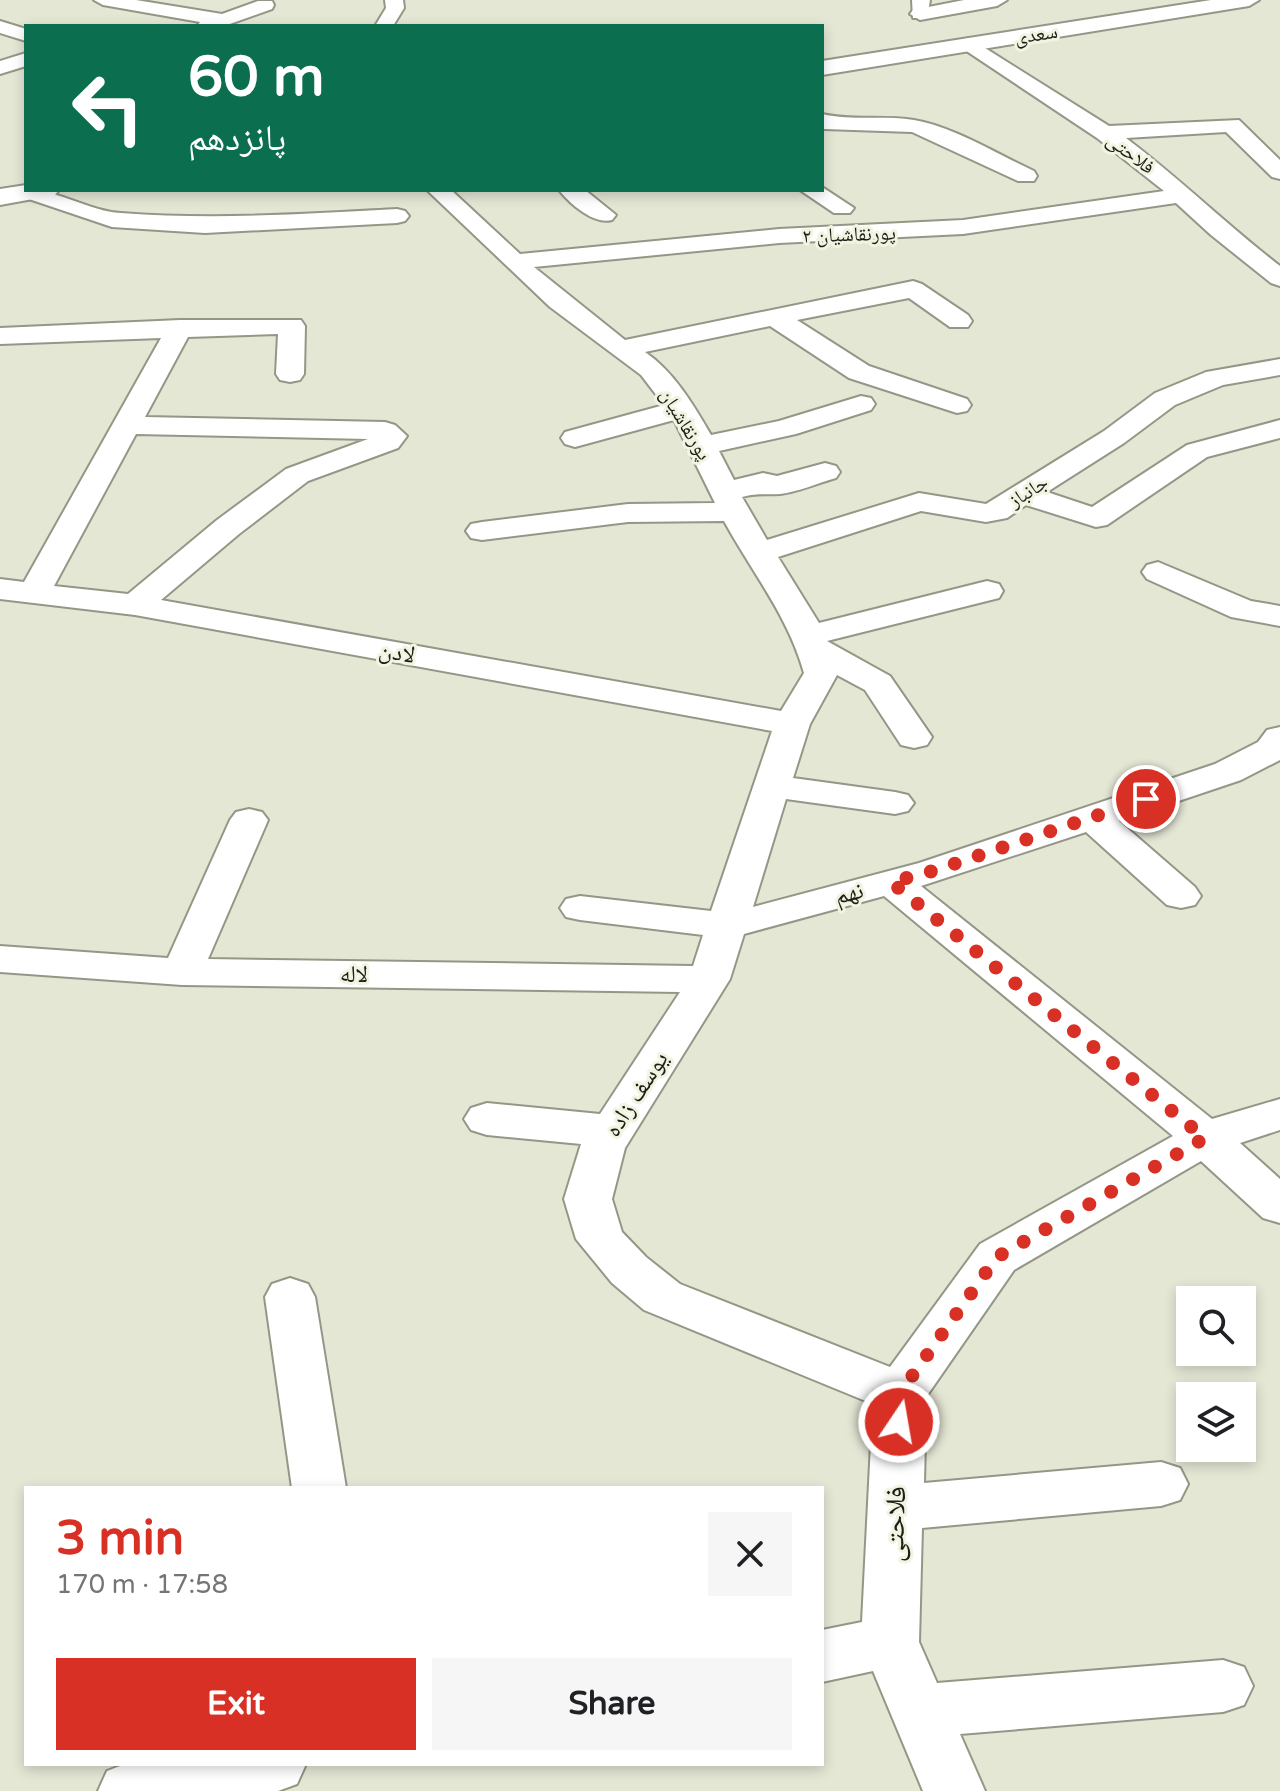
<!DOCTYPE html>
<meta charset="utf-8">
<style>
:root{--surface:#fff;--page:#f6f6f6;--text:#202124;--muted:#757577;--accent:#d93025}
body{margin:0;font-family:"Varela Round","Noto Naskh Arabic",sans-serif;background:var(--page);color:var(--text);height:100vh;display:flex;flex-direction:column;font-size:30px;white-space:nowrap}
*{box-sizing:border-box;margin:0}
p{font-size:26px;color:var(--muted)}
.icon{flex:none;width:44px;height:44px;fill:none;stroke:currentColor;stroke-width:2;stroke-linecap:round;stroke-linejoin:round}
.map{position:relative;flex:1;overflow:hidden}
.details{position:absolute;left:24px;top:1486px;width:800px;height:280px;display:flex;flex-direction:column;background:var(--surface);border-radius:0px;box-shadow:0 4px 12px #0003}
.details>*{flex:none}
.hud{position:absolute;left:24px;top:24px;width:800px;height:168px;border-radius:0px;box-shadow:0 4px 12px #0003;background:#0b6e4f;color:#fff;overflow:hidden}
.controls{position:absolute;left:1176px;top:1286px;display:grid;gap:16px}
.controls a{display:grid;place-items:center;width:80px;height:80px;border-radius:0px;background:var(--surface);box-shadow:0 4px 12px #0003;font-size:40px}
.pin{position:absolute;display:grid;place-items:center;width:68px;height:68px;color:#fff;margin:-34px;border:4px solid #fff;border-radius:50%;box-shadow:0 2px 8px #0007}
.me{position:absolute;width:88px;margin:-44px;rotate:12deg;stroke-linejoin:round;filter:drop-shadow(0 0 6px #0008)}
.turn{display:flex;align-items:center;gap:28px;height:168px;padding:0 32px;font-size:36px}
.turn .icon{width:104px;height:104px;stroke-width:2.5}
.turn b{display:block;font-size:56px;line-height:68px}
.round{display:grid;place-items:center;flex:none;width:84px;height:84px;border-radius:0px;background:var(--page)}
.summary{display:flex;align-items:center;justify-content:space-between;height:136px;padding:0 32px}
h1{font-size:48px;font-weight:700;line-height:60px;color:var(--accent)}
.action{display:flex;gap:16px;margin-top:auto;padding:16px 32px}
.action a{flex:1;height:92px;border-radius:0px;background:var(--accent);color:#fff;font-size:32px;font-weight:700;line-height:92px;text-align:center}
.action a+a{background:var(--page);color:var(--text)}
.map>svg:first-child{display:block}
</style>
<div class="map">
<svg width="1280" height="1791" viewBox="0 0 1280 1791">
<rect width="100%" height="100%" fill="#e5e7d5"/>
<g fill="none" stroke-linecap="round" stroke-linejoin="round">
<g stroke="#959686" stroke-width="4">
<g id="minor">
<path d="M94,0h42l86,14 36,-13h14l2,4 -2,4 -48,17h-27l3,-4 -97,-17z"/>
<path d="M385,0h18l1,8 -11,18h-18l11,-18z"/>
<path d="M912,0h18l-3,18h-14z"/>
<path d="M0,21l26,8v12l-26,-8z"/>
<path d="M969,38l140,88 130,-6 41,40v19l-8,-2 -46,-45 -100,6c53,40 101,87 154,128v20l-9,-3 -60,-48 -35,-32 -213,31 -184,9 -245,24 91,73 288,-59 9,3 46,31 4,6 -4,6h-18l-41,-29 -112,22 72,46 98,33 4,6 -4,6 -10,2 -108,-35 -79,-52 -125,26c29,20 48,52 66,83l68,-14 82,-25 10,2 4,6 -4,6 -75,24 -77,17 15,29 29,-7 14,3 48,-13 11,3 4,6 -4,6c-18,5 -38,14 -56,16 -15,1 -22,-1 -38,3l25,43 152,-47 67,11 118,-73 51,-38 51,-21 74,-13v16l-57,10 -48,20 -51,38 -77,49 45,15 95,-62 93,-25v18l-73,19 -100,68 -11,2 -70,-22 -19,13 -21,4 -65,-11 -143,46 41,66 168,-42 12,3 4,7 -4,7 -172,43 63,35 42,61 -5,8 -13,3 -13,-3 -36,-55 -28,-15 -27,49 -17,54 102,14 13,3 6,8 -6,8 -13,3 -109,-15 -33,108 166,-44 296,-99 43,-22 9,-12 13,-3v33l-39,20 -122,41 76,66 6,9 -6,9 -14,3 -14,-3 -81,-73 -165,54 291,233 68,-20v31l-40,13 40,36v44l-17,-5 -62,-57 -187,109 -88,127 -2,86 237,-21 19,6 8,16 -8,16 -19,6 -239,22 -3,114 18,41 286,-23 21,7 9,19 -9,19 -21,7 -263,22 25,57h-62l-50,-120 -51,11v-52l40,-8 11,-218 -229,-94 -32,-27 -36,-44 -12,-40 17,-55 -94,-9 -16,-5 -7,-11 7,-11 16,-5 113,11 80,-122 -498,-7 -182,-13v-26l168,12 62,-138 6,-8 13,-3 13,3 6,8 -60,139 485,7 10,-31 -123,-15 -14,-3 -6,-9 6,-9 14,-3 131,15 61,-180 -637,-116 -135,-16v-20l24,3 137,-244 -161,6v-16l180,-8h121l4,6 -1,48 -4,6 -10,2 -10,-2 -4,-6 2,-40 -90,3 -43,80 240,5 10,3 12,11 -9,12 -90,33 -69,53 -78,66 620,111 23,-38c-16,-57 -52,-101 -80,-152l-96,1 -146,18 -11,-2 -5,-7 5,-7 11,-2 146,-18 87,-1 -41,-83 -99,27 -10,-3 -4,-6 4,-6 99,-27 -23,-30 -91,-68 -123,-117h24l69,64 259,-25 184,-9 201,-29 -67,-53 -135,-90 -3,-4 3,-4zM136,434l232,5 -82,30 -69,51 -89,74 -74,-8zM884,896l289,240 -193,108 -90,123 -210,-83 -34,-27 -24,-25 -10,-33 13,-51 105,-169 14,-45z"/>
<path d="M26,53v13l-26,8v-13z"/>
<path d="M822,114c30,7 62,1 92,6 38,6 85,35 120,51l3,5 -3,5h-16l-106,-49 -88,-3z"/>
<path d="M26,186v4c34,0 62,21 95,23 93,7 182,1 276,-4l8,2 4,5 -4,5 -8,2 -192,10 -93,-6 -89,-30 -3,-5z"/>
<path d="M822,187l32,21 -4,5h-16l-34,-23h22z"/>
<path d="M559,190h26l31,25 -4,5c-18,5 -42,-16 -53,-30z"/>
<path d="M1158,562l93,39 29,5v20l-49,-9 -84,-38 -5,-7 5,-7z"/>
<path d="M290,1278l18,6 7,13 31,191h-54l-27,-191 7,-13z"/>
<path d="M125,1764h181l-9,20 -19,7h-180l9,-20z"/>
</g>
</g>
<g stroke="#959686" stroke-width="4">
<path id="secondary" d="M964,0h43l-10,6 -77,14 -10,-6 3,-4z"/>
</g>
<g stroke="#959686" stroke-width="4">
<g id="primary">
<path d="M1211,0h48l-10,6 -427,69v-14z"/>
<path d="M26,185v5h33l-4,5 -55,10v-16z"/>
</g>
</g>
<use href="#minor" fill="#fff" fill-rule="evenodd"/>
<use href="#secondary" fill="#fff" fill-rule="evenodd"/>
<use href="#primary" fill="#fff" fill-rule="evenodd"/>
</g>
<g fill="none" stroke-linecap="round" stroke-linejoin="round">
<path stroke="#d93025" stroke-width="14" stroke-dasharray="0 25.2" d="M899,1422l1,-29 97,-136 208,-119 -314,-256 42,-11 213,-72"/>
</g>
<g text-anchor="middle" stroke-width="6" stroke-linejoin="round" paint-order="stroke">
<g font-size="20" fill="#1d1e18" stroke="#f2f4e2">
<text transform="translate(1036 34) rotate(-9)" y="7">سعدی</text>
<text transform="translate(1131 153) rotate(37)" y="7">فلاحتی</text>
<text transform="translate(849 234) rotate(-2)" y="7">پورنقاشیان ۲</text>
<text transform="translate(686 424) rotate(59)" y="7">پورنقاشیان</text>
<text transform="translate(1028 491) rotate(-32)" y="7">جانباز</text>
</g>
<g font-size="24" fill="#1d1e18" stroke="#f2f4e2">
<text transform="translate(397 652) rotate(10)" y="8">لادن</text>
<text transform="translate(849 893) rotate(-15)" y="8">نهم</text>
<text transform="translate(354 974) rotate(1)" y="8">لاله</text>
<text transform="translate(636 1094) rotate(-57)" y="8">یوسف زاده</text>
</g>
<g font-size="28" fill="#1d1e18" stroke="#f2f4e2">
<text transform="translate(894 1524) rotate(-88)" y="10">فلاحتی</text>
</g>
</g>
</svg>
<div class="controls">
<a><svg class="icon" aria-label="search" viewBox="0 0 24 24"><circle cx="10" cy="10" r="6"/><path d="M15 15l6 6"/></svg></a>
<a><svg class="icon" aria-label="layers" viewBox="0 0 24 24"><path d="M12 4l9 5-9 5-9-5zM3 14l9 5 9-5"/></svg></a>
</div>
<div class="pin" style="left:1146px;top:799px;background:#d93025"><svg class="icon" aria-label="arrive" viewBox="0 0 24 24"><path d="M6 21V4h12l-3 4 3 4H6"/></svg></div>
<svg class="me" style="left:899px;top:1422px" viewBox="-20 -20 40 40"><circle r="17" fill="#d93025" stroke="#fff" stroke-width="3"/><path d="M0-11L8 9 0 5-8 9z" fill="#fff"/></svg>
<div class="hud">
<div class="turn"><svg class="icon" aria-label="left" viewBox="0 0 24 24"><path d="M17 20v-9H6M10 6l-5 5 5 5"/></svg><div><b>60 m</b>پانزدهم</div></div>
</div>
<section class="details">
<div class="summary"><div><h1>3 min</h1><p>170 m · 17:58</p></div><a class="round"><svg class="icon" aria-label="close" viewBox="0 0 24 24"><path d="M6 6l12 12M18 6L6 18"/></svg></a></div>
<div class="action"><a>Exit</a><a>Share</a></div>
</section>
</div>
